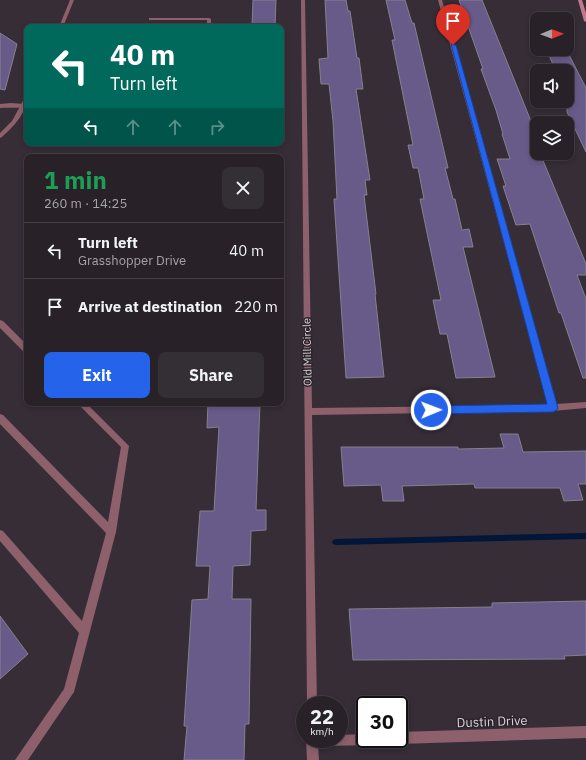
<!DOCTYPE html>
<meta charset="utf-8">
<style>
:root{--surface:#282228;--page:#342f34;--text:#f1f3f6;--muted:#a5a4a8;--line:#443f45;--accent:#2563eb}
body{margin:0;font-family:"IBM Plex Sans",sans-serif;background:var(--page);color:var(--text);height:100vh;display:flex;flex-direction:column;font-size:15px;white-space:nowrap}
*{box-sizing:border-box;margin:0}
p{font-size:13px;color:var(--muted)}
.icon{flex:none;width:22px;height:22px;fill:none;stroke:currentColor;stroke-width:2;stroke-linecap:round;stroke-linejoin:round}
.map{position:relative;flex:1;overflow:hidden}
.side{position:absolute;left:24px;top:154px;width:260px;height:252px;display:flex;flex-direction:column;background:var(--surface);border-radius:8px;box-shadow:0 2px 6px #0003,0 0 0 1px var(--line)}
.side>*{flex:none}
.guide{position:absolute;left:24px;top:24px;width:260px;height:122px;border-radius:8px;box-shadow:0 2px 6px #0003,0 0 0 1px var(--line);background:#00695c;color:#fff;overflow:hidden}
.needle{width:26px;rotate:89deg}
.tools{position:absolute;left:530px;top:12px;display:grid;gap:8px}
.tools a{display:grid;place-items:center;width:44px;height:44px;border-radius:8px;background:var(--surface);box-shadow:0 2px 6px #0003,0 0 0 1px var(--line);font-size:20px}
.speed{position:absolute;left:296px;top:696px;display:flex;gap:8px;font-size:20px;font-weight:700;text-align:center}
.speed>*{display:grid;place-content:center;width:52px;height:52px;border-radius:50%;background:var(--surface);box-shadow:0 2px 6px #0003,0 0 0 1px var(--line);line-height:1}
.speed small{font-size:10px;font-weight:400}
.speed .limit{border:2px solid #111;border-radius:6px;background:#fff;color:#111}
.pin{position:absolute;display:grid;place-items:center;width:34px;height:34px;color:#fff;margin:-41px -17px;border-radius:50% 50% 50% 0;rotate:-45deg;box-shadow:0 0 4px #0007}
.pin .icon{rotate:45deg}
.me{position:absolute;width:44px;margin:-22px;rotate:89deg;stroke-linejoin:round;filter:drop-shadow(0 0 3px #0008)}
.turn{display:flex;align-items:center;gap:14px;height:84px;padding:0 20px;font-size:18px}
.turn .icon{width:52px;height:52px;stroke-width:2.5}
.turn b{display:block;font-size:28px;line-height:34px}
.lanes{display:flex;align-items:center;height:38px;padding:0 20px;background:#0003;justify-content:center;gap:20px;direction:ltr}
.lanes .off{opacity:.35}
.round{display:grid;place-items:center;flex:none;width:42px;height:42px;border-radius:8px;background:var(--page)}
.head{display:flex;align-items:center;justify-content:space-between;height:68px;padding:0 20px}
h1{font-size:24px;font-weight:700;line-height:30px;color:#1e9e55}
.cta{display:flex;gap:8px;margin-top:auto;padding:8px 20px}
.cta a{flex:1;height:46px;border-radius:8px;background:var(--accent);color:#fff;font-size:16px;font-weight:700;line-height:46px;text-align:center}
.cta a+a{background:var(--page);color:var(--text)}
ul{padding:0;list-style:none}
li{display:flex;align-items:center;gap:12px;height:56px;padding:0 20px;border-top:1px solid var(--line)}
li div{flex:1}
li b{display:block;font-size:15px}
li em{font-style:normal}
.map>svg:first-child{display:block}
</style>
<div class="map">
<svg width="586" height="760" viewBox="0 0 586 760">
<rect width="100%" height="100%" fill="#362d36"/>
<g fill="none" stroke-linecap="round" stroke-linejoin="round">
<path fill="#011639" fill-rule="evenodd" d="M586,533v6l-250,6 -3,-1 -1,-2 1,-2 3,-1z"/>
</g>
<g fill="#685b89" stroke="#84818e">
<path d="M253,0h23l-1,26h-23z"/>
<path d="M325,0h21l2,11h2l7,47h2l4,31h-7l14,91h-5l2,15h-3l12,99h-1l9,83 -38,1 -12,-179h3l-4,-78 -4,-37h-8l-2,-25 9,-1z"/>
<path d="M386,0h19l7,23h2l34,145h-3l8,31h2l7,31 7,-1 4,18h-10l32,130 -39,1 -9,-44h-7l-7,-34h8l-21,-101h4l-6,-31h-5l-5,-23h5l-21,-105h3z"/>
<path d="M459,0h23l55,136v22h5l44,106v11h-9l9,24v79h-3l-22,-65h-2l-29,-89 -14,1 -13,-39h3l-9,-27h13l-8,-25h1l-7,-24 -15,-41h2z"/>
<path d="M0,33l17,11 -12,46 -5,-1z"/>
<path d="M546,49h20l20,39v64l-19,-40v-41h-11z"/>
<path d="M208,403h52l-4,107h10v20l-15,1 -1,34 -17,1 -1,33h19l-2,125h-4l-1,36h-60l3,-34h-3l8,-126 16,-1 2,-33h-14l4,-55h14l5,-84 -12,1z"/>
<path d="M500,434h18l5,18 63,-1v33h-8l5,16 -19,1 -4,-13h-85l-1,-4 -72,2 2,15h-21l-2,-16 -37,1 -3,-39h117v2l46,-1z"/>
<path d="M586,601v54l-22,1 1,3 -212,1 -4,-51 143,-2v-4z"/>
<path d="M0,616l28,38 -28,25z"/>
</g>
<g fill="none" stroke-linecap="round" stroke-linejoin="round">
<g fill="#8d606b" fill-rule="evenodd">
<path d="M149,18h60l2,1v8h-4v-7h-58z"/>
<path d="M11,103l13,1 3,2c-5,3 -20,1 -27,2v-4z"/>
<path d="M0,320l3,1 24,24v8l-3,-1 -24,-24z"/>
<path d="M77,403h9l43,43 -13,86 -42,160 -46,68h-13l49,-71 15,-56 -79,-92v-11l3,1 79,90 24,-88 -106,-109v-10l3,1 105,107 13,-75z"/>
</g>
<g fill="#8d606b" fill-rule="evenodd">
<path d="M70,0h4l-11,27h-4z"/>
<path d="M301,0h4l7,408 236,-3 -110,-405h4l114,404 30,-2v6l-33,3 -241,4 5,290h-10z"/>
<path d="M27,97c0,16 -14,30 -25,40l-2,1v-5l12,-12 12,-22z"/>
<path d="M586,726v12l-187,6 -4,-2 -1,-3h5v-7z"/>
<path d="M365,734v5h21l-2,4 -4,2 -62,1 1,14h-12l-1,-21h33v-4z"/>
</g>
<path fill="#c07a8c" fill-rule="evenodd" d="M578,0h4l4,13v9l-2,-1z"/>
</g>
<path fill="#2563eb" stroke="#184099" d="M451,44l5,1 102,363 -1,2 -4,2 -122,2 -4,-1 -1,-3 1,-3 4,-1 116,-2z"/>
<g text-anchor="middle" stroke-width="3" stroke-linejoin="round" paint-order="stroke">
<g font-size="11" fill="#d7d1d7" stroke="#2c242c">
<text transform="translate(307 352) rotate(-91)" y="4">Old Mill Circle</text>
</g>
<g font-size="13" fill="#d7d1d7" stroke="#2c242c">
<text transform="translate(492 721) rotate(-2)" y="5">Dustin Drive</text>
</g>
</g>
</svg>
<div class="tools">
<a><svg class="needle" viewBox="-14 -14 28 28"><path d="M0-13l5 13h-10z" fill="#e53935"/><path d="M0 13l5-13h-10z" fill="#a5a4a8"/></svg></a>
<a><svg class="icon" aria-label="sound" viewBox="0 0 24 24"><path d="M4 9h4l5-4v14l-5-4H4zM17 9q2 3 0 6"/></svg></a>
<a><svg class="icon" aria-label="layers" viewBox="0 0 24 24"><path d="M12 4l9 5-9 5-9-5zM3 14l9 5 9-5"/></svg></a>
</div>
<div class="speed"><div>22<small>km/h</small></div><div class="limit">30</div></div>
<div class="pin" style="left:453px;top:45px;background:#d93025"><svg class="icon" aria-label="arrive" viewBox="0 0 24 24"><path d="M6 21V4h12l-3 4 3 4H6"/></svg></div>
<svg class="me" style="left:431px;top:410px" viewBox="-20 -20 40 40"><circle r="17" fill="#2563eb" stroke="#fff" stroke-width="3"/><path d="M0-11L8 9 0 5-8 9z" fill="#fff"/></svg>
<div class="guide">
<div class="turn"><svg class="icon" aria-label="left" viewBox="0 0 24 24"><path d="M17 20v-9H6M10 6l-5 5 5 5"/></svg><div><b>40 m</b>Turn left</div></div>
<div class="lanes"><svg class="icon" aria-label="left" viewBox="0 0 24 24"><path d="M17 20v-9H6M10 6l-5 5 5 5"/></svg><svg class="icon off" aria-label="ahead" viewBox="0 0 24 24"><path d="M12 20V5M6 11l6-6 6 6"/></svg><svg class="icon off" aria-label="ahead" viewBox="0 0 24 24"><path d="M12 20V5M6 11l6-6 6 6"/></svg><svg class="icon off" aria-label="right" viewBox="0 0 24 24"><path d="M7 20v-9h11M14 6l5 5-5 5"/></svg></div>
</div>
<section class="side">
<div class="head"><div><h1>1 min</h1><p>260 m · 14:25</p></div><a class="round"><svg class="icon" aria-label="close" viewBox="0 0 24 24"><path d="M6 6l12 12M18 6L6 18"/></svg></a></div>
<ul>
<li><svg class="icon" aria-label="left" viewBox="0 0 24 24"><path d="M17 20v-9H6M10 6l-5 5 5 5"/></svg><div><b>Turn left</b><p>Grasshopper Drive</p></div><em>40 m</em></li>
<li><svg class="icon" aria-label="arrive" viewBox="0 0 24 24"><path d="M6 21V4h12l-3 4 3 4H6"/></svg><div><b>Arrive at destination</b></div><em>220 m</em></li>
</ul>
<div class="cta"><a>Exit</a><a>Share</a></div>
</section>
</div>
